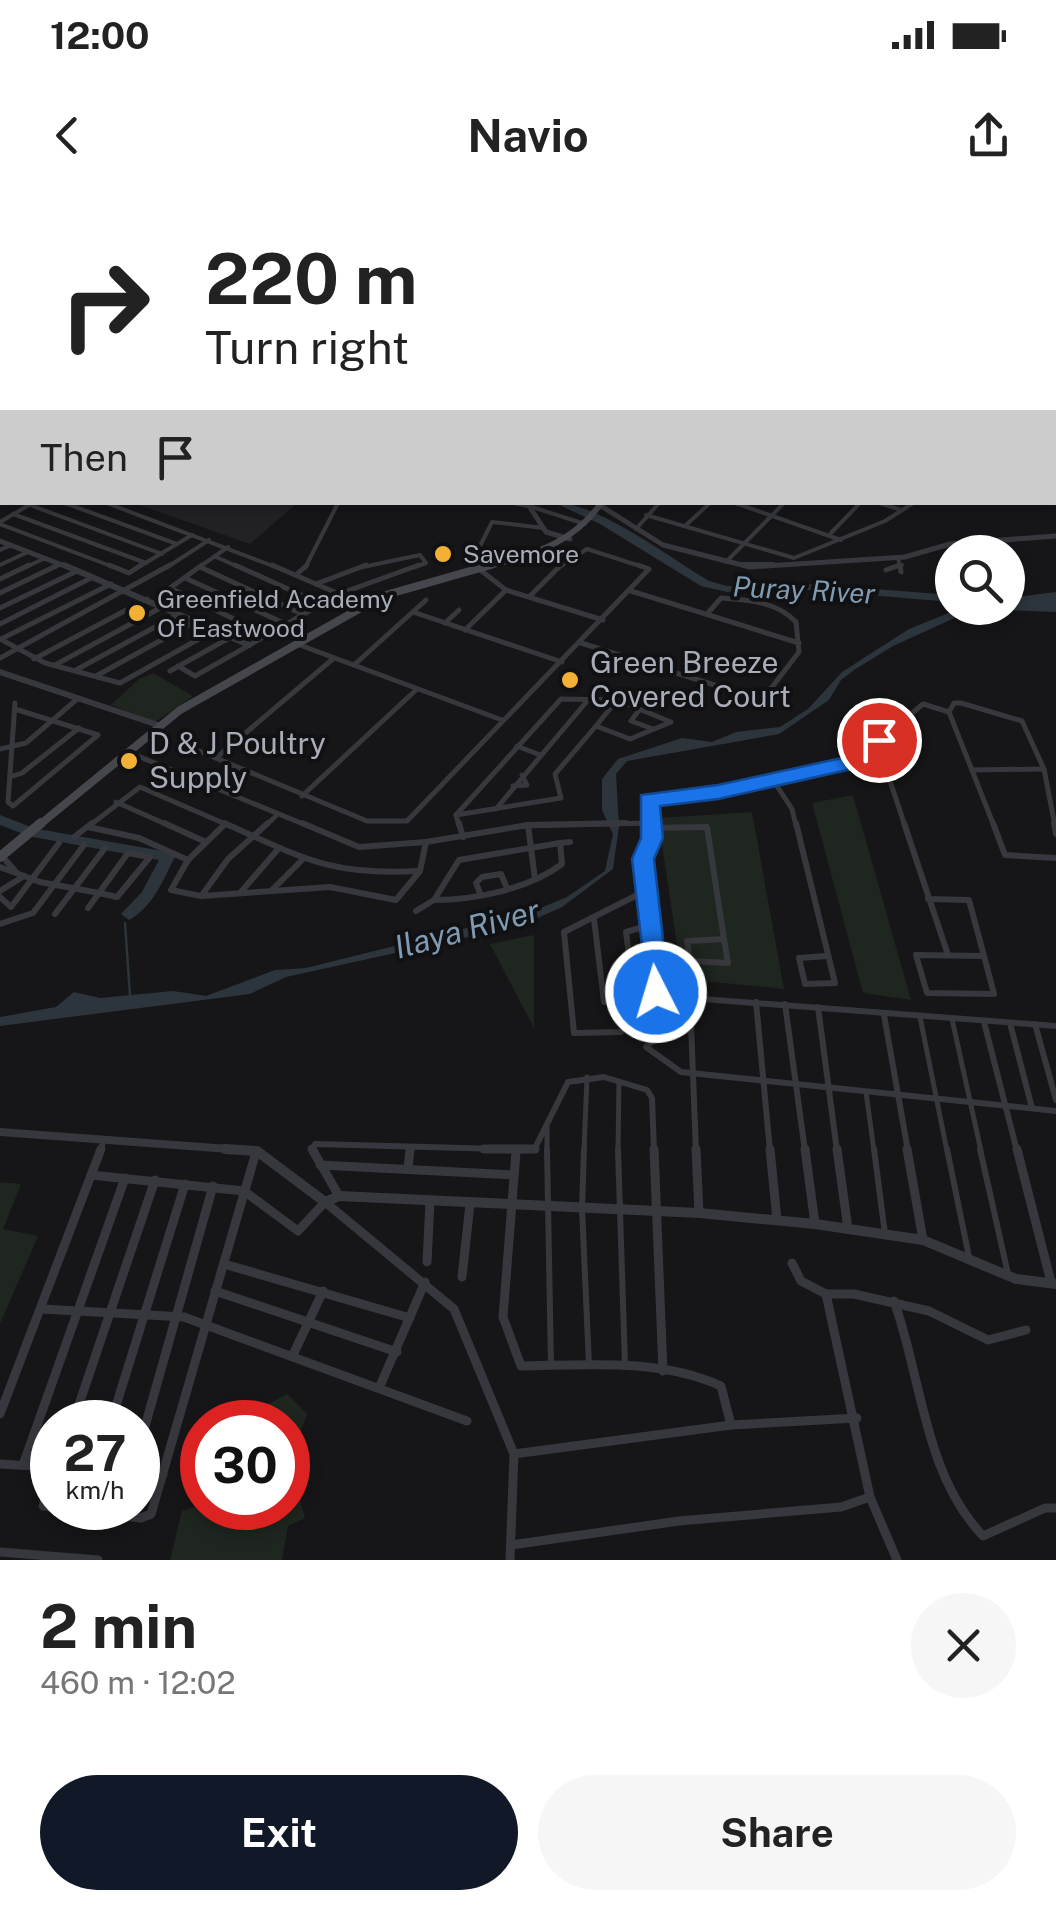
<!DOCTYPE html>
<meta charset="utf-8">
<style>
:root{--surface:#fff;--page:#f6f6f6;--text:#222;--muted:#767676;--accent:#111827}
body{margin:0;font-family:"Public Sans",sans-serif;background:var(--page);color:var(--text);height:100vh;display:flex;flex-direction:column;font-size:38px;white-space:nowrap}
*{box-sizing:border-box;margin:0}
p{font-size:32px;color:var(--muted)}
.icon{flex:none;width:55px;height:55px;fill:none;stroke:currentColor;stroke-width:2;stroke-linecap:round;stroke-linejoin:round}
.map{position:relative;height:1360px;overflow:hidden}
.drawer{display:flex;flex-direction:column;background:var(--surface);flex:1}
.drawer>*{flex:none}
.top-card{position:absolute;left:0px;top:0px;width:1058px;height:305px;box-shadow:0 5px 15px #0003;background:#fff;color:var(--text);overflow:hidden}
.controls{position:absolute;left:935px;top:335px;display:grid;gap:20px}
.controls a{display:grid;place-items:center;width:90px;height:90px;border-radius:50%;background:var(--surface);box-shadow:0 5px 15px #0003;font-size:50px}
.speed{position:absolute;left:30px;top:1200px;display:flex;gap:20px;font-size:50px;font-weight:700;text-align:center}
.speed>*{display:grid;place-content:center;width:130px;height:130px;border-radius:50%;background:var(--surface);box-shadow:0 5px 15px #0003;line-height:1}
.speed small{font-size:25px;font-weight:400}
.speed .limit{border:15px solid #d22;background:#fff;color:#111}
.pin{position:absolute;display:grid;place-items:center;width:85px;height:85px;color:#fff;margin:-42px;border:5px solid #fff;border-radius:50%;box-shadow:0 2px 10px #0007}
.me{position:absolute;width:110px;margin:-55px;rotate:355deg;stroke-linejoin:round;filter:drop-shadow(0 0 8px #0008)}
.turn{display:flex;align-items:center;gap:35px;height:210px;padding:0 40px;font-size:45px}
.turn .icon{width:130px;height:130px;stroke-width:2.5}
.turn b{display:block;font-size:70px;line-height:85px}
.then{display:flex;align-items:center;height:95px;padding:0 40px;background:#0003;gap:20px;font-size:38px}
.round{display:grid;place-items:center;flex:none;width:105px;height:105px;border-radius:52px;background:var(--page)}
.headline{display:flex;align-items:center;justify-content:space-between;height:170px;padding:0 40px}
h1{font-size:60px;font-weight:700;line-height:75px}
.cta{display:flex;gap:20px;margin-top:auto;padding:20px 40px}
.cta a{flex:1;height:115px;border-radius:60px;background:var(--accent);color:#fff;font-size:40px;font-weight:700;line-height:115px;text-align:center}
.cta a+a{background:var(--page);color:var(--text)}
.status{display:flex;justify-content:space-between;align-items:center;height:70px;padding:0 50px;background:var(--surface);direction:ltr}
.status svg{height:28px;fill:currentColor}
header{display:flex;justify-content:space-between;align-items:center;height:130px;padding:0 40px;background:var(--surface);font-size:45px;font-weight:700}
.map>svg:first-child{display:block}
</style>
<div class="status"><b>12:00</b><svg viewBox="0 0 49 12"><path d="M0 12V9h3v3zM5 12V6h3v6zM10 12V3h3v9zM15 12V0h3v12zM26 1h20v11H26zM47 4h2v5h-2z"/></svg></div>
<header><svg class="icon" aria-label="back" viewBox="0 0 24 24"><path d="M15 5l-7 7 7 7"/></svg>Navio<svg class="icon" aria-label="share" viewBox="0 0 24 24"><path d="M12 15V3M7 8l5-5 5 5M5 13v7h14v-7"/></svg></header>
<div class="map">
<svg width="1056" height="1360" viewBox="0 0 1056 1360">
<rect width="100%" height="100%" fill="#161618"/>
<path fill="#222225" d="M134,303h163l-47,41z"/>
<g fill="#1e261f">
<path d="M153,473l40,23 -38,26 -44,-17 28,-26z"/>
<path d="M853,595l58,205 -48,-7 -51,-190z"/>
<path d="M752,612l32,177 -102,-10 -24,-161z"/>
<path d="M534,735v93l-44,-84z"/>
<path d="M0,982l21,2 -18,45 35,7 -38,88z"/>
<path d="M287,1194l20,20 -19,52v-44h-54z"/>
<path d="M292,1269l13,49 -17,8 -6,34h-112l12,-49 20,-7v4h86z"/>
</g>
<path fill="#2c353c" d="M1056,392v20l-75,-3 -20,6 -68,31 -39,24 -13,10 -12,20 -50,34 -152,27 -11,13 3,52 -6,43 -51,38 -40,18 -236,52 -36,17 -250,32v-9l56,-10 18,-15 26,6 73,-7 33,5 69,-26 31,-2 225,-56 36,-15 38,-26 8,-37 -11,-24v-31l16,-20 64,-21 30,4 24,-10 44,-5 28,-18 34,-37 67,-43 52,-21h47v-10z"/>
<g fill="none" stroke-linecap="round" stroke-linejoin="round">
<path stroke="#2c353c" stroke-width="2.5" d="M125,723l5,72"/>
<g fill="#2c353c" fill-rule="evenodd">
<path d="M377,0h10l2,2h-9z"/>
<path d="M2,152v6l-2,1v-6z"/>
<path d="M553,302c44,0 117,56 156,79l18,5 82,-2 143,11v7l-143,-12 -82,2 -26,-6 -101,-62z"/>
<path d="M0,615l31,12 2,4 5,-2 130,23 7,5c-12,23 -22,50 -46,63l-8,-6 21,-22 17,-32 -126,-23 -2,-4 -5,2 -26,-10z"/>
</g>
<g stroke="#37383d" stroke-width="5">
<path d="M920,817l27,134"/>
<path d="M952,819l29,132"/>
<path d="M866,892l8,59"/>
<path d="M547,928v23"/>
<path d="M584,951l3,-74"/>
<path d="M618,951l1,-69"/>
</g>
<g stroke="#37383d" stroke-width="6">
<path d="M547,949l4,217"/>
<path d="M584,949l-2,59 7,157"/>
<path d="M618,949l7,216"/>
<path d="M874,949l11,85"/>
<path d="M947,949l22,108"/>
<path d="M980,949l28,125"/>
</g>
<g stroke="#37383d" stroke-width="4">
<path d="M744,0l12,2"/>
<path d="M972,0l5,2"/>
<path d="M861,2l6,-2"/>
<path d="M62,302l115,42"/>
<path d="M104,302l174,66"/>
<path d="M732,302l109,38"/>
<path d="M876,302l25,8"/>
<path d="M30,305l132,49"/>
<path d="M529,306l56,18"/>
<path d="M13,314l133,49"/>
<path d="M646,315l148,43 91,-37 30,-19"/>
<path d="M0,322l29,-17"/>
<path d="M0,324l116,44"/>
<path d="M686,325l25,-23"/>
<path d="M636,329l24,-27"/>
<path d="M831,333l30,-31"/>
<path d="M0,350l11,-5"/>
<path d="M216,357l25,11"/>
<path d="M898,357l2,11"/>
<path d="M726,362l59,-60"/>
<path d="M0,365l28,-13"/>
<path d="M489,365l-11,-15 14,-28 52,6"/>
<path d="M24,368l21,-10"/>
<path d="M53,368l8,-4"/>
<path d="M137,368l55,-33"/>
<path d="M166,368l43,-28"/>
<path d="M198,368l30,-21"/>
<path d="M305,368l32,-63"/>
<path d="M358,368l62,-13 6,8 -14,5"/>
<path d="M558,368l29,-19 59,19"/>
<path d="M892,368l10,-3"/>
</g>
<g stroke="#37383d" stroke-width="5">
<path d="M109,365l20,8 12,-8"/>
<path d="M202,365l-32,23 95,46"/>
<path d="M235,365l86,39"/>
<path d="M272,365l67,29"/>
<path d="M900,365l1,7"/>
<path d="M200,367l102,47"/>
<path d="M479,369l27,21 97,30"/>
<path d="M886,370l14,-5"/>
<path d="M297,374l10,-9"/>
<path d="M185,378l101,46"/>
<path d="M0,379l29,-14"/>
<path d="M316,384l50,-19"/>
<path d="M631,391l168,52"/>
<path d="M0,393l58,-28"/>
<path d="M530,396l31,-31"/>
<path d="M0,408l77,-37"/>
<path d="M413,412l149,50"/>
<path d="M445,423l14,-13"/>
<path d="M0,424l93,-47"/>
<path d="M465,430l41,-40"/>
<path d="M0,439l45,24 75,20 95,-53"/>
<path d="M1,439l110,-55"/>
<path d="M581,443l181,57 37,-48 -3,-30c-20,-21 -48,-22 -75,-24l-14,16"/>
<path d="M297,444l205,76"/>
<path d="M0,458l170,-93"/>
<path d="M34,459l113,-60"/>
<path d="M55,465l107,-58"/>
<path d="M354,465l72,-65"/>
<path d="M178,466l17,10 144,-82 80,-29"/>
<path d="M76,470l103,-56"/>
<path d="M170,471l61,-34"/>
<path d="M96,476l100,-55"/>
<path d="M561,499l56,1 54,22 -41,17 -34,-13 -41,48 6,24 -105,17z"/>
<path d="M15,503l-7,99 5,4 85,-71 -83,-26"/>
<path d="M639,510l-8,11 22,8"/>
<path d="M949,512l5,-9h7l61,18 22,48 11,57"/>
<path d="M596,526l21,-26"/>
<path d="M517,546l23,9"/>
<path d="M0,549l26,-6 50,-43"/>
<path d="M199,551l168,70h40l242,-252 -11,-4"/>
<path d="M128,552l180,74"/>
<path d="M216,558l118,-100"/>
<path d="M857,559l66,-55 26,8 45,114"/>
<path d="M859,559l2,6 -9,1 -3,-6z"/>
<path d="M861,565l29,16 15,45"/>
<path d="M972,570l72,-1"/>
<path d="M10,577l12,-4 57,-45"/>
<path d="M773,580l19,29 4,17"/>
<path d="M513,586l14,-1 -5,-10"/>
<path d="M302,596l115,-107"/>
<path d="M116,602l54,24"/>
<path d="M496,609l92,-109"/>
<path d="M456,615l3,11"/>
<path d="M89,626l51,-39 90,39"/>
<path d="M265,626l11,-10"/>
<path d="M523,626l128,-3"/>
<path d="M653,626l-5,-26 70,-8 131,-29"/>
</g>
<g stroke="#37383d" stroke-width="6">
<path d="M164,623l42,19"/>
<path d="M224,623c79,35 106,53 195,48"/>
<path d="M302,623l57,24 67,-5 102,-17 98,-2"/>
<path d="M459,623l4,14"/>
<path d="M796,623l39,160 -30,1 -6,-26 28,-2"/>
<path d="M904,623l44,132"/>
<path d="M993,623l12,32 51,3"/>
<path d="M1054,623l2,11"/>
<path d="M225,624l-37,36 -17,30 30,6 129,-9 66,13 24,-29 6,-29"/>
<path d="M528,625l7,54"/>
<path d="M88,627l51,11 49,22"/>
<path d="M652,628l55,-1 17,112"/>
<path d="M74,637l18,-14"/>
<path d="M560,643l2,21c-33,25 -87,36 -128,36l25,-40z"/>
<path d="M560,643l10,-1"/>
<path d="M128,653l22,4 -33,40 -18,-4z"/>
<path d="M2,656l14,16"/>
<path d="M0,667l40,15 59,11"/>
<path d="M272,690l32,-32"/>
<path d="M0,691l24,-15"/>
<path d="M645,691l12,68v33l-36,40 -47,1 -10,-101z"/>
<path d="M645,691l-2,-34 9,-18v-16"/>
<path d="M240,693l39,-45"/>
<path d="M480,693l-4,-10 6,-6 19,-3 5,12"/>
<path d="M202,695l26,-36 40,-36"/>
<path d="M0,697l11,10 48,-64"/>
<path d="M928,699l41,1 15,56"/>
<path d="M88,708l11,-15"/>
<path d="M416,711l18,-11"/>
<path d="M55,714l50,-66"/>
<path d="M594,719l10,83 40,3"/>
<path d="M0,724l33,-11 51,-68"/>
<path d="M650,725l-24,7 6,46 25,1"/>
<path d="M724,739l4,24 -38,-2 -3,-20z"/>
<path d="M916,755l68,1 10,38 -67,-1z"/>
<path d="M756,802l14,149"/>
<path d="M785,804l20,147"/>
<path d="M688,806l-42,41 35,25 375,39"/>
<path d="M818,807l19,144"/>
<path d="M884,815l24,136"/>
<path d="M984,822l33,129"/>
<path d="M1010,823l22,85"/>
<path d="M1035,824l21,76"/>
<path d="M100,951l4,-11"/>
<path d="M313,951l2,-7 219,6 34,-68 36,-5 43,13 5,8 2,53"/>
<path d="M410,951v-4"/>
<path d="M696,951l-6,-153 366,28"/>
</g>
<g stroke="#37383d" stroke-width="9">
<path d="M312,949l27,47"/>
<path d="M484,949h51"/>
<path d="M654,949l9,222"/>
<path d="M696,949l3,64"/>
<path d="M770,949l7,71"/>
<path d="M805,949l10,75"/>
<path d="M837,949l11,80"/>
<path d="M907,949l16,91"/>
<path d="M1017,949l34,133"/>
<path d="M516,952l-13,165 18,49c66,-1 138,-8 200,20l10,39"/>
<path d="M320,965l194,10"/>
<path d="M408,968l2,-19"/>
<path d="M91,975l153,16 54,40 27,-29 129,107 60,145 -4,106"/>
<path d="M427,1062l3,-60"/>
<path d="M792,1063l9,18 25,13h28l75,17 59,29 38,-10"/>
<path d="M224,1064l186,54"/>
<path d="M462,1077l8,-73"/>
<path d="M215,1091l182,61"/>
<path d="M826,1094l44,203 27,63"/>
<path d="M894,1101c28,78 30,173 89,235l62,-28h11"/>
<path d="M42,1109l142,8 283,104"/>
<path d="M292,1157l31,-66"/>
<path d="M380,1186l45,-104"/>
<path d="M0,1214l101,-265"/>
<path d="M73,1222l82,-242"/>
<path d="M111,1222l74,-238"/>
<path d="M138,1251l75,-265"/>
<path d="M514,1254l217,-29 126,-7"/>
<path d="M0,1264l52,3"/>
<path d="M23,1265l102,-287"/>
<path d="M138,1273l25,2"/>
<path d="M52,1282l-9,24 9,1"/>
<path d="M54,1308l87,10 10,-4 105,-362"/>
<path d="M511,1345l168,-24 162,-14 29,-10"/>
<path d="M0,1352l98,8"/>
</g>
<g stroke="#37383d" stroke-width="5">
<path d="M512,302l17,4 17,26 24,7"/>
<path d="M601,306l62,39 87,22 155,-10 45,-13 106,-8"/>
<path d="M0,341l70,27"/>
</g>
<g stroke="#37383d" stroke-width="6">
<path d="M64,365l185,80"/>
<path d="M744,365h29"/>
<path d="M0,472l158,53"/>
</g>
<path stroke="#37383d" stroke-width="8" d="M0,932l257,19"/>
<path stroke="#37383d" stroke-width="10" d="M225,949l32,2 68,51 14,-6 360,17 116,11 108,16 93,39 40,5"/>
<path stroke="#45474d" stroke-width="6" d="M482,368c50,-14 89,-22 120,-66"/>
<path stroke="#45474d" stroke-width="8" d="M38,626l142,-116 202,-114 109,-31"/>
<path stroke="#45474d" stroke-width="10" d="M0,657l41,-34"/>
</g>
<path fill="#1a73e8" stroke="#114b97" stroke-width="2.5" d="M879,534l10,6 -3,5 -30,23 -138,31 -58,7 3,32 -9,21 15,133 -13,9 -8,-3 -16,-139 9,-21v-43l77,-10 124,-27z"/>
<g fill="#f2b134" stroke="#111113" stroke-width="4">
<circle cx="443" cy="354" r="10"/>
<circle cx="137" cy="413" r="10"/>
<circle cx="570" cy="480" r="10"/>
<circle cx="129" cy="561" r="10"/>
</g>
<g text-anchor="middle" stroke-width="8" stroke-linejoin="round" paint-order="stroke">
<g font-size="25" fill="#a8adb8" stroke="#111113" text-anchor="start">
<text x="463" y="363">Savemore</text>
<text x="157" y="408">Greenfield Academy<tspan x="157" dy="29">Of Eastwood</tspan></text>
</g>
<g font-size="28" font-style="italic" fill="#7f9bb3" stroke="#111113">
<text transform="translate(804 390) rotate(3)" y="10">Puray River</text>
</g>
<g font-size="30" fill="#a8adb8" stroke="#111113" text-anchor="start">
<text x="590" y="473">Green Breeze<tspan x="590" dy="34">Covered Court</tspan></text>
<text x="149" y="554">D &amp; J Poultry<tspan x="149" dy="34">Supply</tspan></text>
</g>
<g font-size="32" font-style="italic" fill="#7f9bb3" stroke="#111113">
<text transform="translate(467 729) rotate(-15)" y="11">Ilaya River</text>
</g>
</g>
</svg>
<div class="controls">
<a><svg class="icon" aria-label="search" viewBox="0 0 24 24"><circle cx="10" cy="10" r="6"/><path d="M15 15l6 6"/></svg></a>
</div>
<div class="speed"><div>27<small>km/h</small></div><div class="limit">30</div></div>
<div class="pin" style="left:879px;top:540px;background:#d93025"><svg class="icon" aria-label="arrive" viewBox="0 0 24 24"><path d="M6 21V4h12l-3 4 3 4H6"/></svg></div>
<svg class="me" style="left:656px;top:792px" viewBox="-20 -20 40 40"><circle r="17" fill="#1a73e8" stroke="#fff" stroke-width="3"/><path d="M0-11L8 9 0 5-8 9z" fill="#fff"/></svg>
<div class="top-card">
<div class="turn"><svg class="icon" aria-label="right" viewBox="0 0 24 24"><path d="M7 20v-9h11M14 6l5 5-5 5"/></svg><div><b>220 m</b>Turn right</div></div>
<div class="then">Then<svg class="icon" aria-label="arrive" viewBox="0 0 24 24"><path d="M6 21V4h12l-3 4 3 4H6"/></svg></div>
</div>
</div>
<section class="drawer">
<div class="headline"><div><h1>2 min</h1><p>460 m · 12:02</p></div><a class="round"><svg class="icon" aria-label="close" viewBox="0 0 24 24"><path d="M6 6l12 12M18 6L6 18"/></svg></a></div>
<div class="cta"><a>Exit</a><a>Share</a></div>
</section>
